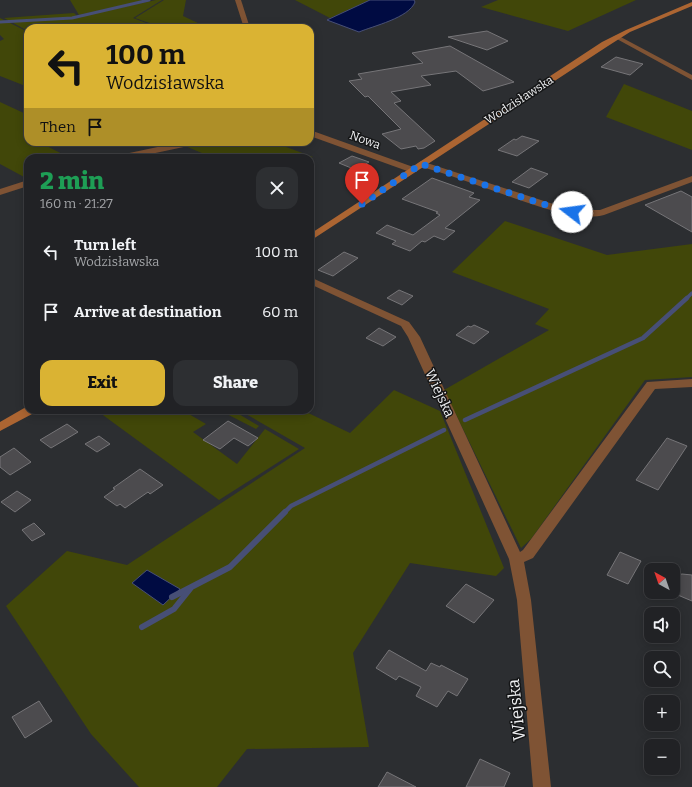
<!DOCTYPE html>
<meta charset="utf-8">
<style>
:root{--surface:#212225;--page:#2d2f32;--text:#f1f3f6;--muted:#a2a4a7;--line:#3e3f42;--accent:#dab333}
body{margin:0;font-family:Bitter,serif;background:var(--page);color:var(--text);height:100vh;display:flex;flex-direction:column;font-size:15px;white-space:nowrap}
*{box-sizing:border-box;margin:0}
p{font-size:13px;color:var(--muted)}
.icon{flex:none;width:22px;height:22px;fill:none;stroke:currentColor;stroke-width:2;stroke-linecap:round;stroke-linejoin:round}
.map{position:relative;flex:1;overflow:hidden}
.panel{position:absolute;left:24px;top:154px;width:290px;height:260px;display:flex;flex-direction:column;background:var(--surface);border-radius:12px;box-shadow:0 2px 10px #0003,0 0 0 1px var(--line)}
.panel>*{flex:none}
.top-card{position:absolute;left:24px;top:24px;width:290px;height:122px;border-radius:12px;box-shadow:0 2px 10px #0003,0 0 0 1px var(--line);background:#dab333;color:#111;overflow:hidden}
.needle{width:26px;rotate:320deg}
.tools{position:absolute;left:644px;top:563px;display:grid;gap:8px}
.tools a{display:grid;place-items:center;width:36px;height:36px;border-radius:8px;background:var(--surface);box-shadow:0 2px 10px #0003,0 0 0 1px var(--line);font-size:20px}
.pin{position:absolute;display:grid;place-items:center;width:34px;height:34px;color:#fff;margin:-41px -17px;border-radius:50% 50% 50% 0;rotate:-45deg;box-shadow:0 0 4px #0007}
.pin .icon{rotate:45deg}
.me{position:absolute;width:44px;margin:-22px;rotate:285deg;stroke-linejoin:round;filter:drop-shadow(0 0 3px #0008)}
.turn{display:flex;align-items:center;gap:14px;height:84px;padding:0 16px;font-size:18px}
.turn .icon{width:52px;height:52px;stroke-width:2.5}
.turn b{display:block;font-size:28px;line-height:34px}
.then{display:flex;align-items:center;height:38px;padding:0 16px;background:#0003;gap:8px;font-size:15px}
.round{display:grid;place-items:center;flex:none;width:42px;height:42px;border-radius:12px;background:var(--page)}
.headline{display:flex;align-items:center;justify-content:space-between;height:68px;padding:0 16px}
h1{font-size:24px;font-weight:800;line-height:30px;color:#1e9e55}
.button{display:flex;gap:8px;margin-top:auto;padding:8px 16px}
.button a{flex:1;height:46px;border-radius:12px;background:var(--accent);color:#111;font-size:16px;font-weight:800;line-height:46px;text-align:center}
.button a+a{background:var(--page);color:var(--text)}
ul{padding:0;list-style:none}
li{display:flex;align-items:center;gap:12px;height:60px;padding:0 16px}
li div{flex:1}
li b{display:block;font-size:15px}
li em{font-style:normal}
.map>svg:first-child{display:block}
</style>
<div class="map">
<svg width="692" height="787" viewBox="0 0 692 787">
<rect width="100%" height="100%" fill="#2c2e31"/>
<g fill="#414709">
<path d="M70,0h76l-67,15z"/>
<path d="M156,0h6l-29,18 26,10h-78l-11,-4 -13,4h-29v3l-24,-13 70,-5 4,4z"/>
<path d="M164,0h22l-3,16 17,8 41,-1 1,5h-78l-29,-10z"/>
<path d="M295,0h75l-40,18z"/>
<path d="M498,0h138l-68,31 -87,-24z"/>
<path d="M0,18l28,14v55l-28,-11v-35l4,-2 -4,-4z"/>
<path d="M624,84l68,27v39l-86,-33z"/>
<path d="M0,102l28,13v27h11l31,16h-42v19l-2,1 -26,-14z"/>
<path d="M203,142h70l40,15 -3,1h-96l-29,-12z"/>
<path d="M505,221l102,34 85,-11v133l-47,3 -114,159 -10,9 -77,-158 105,-60 -14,-6 14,-15 -97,-37z"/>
<path d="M394,390l46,21 64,157 -8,8 -86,-13 -57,90 16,94 -122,2 -30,38h-78l-48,-53 -85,-128 61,-55 60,14 178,-117 -66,-38h63l48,23z"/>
<path d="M96,410h86l24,14 -13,8 44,32 28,-35 34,20 -80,51z"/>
<path d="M219,410h13l27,16 -3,3z"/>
</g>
<g fill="#000b42" stroke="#474f76">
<path d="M370,0h44l1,2c-6,16 -42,24 -56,30l-32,-12z"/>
<path d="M147,570l33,19 -17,16 -31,-22z"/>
</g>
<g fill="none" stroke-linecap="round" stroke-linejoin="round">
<path stroke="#474f76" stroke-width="3" d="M0,22l72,-4 77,-18"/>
<path stroke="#474f76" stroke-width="3.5" d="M686,299l6,-6"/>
<g stroke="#474f76" stroke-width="4.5">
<path d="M465,420l178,-82 44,-40"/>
<path d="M284,513l7,-7 153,-76"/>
</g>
<g stroke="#474f76" stroke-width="6">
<path d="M172,597l58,-30 55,-55"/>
<path d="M142,627l32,-18 16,-20"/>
</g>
</g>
<g fill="#4c4b4e" stroke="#767578">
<path d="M487,31l21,10 -21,9 -39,-13z"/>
<path d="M450,46l64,36 -31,9 -27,-20 -35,5 10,9 -40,7 10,9 -7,2 41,38 -11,7 -6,1 -2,-3 -15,3 -19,-15 19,-5 -33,-33 -3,1 -16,-16 13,-2 -4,-5 65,-11 -11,-10z"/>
<path d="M616,57l27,7 -13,11 -29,-8z"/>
<path d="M522,136l17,5 -22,15 -19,-6 16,-11 2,1z"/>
<path d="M352,156l17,6 -13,8 -17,-7z"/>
<path d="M531,168l17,6 -19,14 -17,-6z"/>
<path d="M432,178l42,15 -5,4 11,3 -35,28 10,3 -11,9 -10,-4 -9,6 -3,-1 -12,10 -18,-7 4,-3 -20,-8 11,-8 26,10 27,-20 -4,-2 2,-1 -36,-13z"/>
<path d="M681,191l11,6v35l-47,-27z"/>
<path d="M344,252l14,6 -25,18 -15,-6z"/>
<path d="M399,290l14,6 -11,9 -15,-7z"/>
<path d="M474,325l15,7 -15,12 -18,-9 12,-9 3,1z"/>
<path d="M379,328l17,9 -13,9 -17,-8z"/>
<path d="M228,421l30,17 -10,8 -14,-8 -14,11 -17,-9z"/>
<path d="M67,424l11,8 -27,16 -11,-8z"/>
<path d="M99,436l11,8 -13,8 -12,-8z"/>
<path d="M667,438l20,8 -29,44 -22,-10z"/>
<path d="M14,448l17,14 -21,13 -10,-8v-10z"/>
<path d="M140,469l23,16 -13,9 -2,-2 -23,16 -5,-4 -3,2 -13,-9 11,-8 -2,-1z"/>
<path d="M17,491l14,9 -16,12 -14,-10z"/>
<path d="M34,523l11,11 -13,7 -10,-11z"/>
<path d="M620,552l21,9 -13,23 -21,-9z"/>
<path d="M682,574l10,1v26l-19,-8v-8l5,-10z"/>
<path d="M466,584l28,16 -20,23 -28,-17z"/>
<path d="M389,650l37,21 5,-8 9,4 1,-2 27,14 -11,17 -9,-5 -11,16 -21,-11 5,-9 -22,-11 -3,4 -20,-12z"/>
<path d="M39,701l13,20 -27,17 -13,-21z"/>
<path d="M480,759l30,14 -6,14h-38z"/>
<path d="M387,772l29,15h-38z"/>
</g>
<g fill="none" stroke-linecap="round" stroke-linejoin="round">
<g fill="#7f5334" fill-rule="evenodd">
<path d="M235,0h6l9,28h-6z"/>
<path d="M617,35l75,40v5l-77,-42 -2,-1z"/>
<path d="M310,130l106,38 1,2 -4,3 -3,-1 -100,-36z"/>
<path d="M181,142h16l-4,3 -61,13h-16l4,-3z"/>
<path d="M421,161l129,42c17,5 33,7 50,7l92,-34v6l-88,33c-31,8 -88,-17 -119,-27 -22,-8 -44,-16 -67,-22l-1,-2z"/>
<path d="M28,180v6l-28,9v-6z"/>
<path d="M310,277l99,45 11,15 100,215 3,-2 124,-168 45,-3v8l-37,2 -122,169 -9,4 7,38 20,187h-18l-16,-187 -8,-41 -101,-222 -7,-11 -91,-42z"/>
</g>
<g fill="#ac6532" fill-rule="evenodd">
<path d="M692,2v4l-62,26 -22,14 -298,195v-7l292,-192 24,-12z"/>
<path d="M26,407h2v3h8l-2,3 -34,18v-9z"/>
</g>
</g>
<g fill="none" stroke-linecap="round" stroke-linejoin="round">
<path stroke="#1a73e8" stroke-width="7" stroke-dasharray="0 12.6" d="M362,204l59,-40 125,41 26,7"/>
</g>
<g text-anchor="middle" stroke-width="3" stroke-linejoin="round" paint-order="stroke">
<g font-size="12" fill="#eeeff1" stroke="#151617">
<text transform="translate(519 100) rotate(-33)" y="4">Wodzisławska</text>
<text transform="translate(365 140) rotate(20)" y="4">Nowa</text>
</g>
<g font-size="14" fill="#eeeff1" stroke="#151617">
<text transform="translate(440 393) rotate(65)" y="5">Wiejska</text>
</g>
<g font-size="17" fill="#eeeff1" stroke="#151617">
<text transform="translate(516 710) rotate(-96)" y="6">Wiejska</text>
</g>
</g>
</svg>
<div class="tools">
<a><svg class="needle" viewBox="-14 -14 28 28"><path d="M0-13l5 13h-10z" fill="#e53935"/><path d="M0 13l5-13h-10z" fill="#a2a4a7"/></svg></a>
<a><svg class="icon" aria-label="sound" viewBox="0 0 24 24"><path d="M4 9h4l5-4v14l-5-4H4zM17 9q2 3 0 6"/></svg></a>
<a><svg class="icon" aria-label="search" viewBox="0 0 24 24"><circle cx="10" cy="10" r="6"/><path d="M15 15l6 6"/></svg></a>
<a>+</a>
<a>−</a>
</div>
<div class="pin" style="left:362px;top:204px;background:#d93025"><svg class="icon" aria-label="arrive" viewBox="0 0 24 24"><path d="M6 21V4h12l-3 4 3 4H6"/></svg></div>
<svg class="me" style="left:572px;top:212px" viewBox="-20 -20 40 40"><circle r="19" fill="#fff"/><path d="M0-13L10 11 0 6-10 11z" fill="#1a73e8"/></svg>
<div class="top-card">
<div class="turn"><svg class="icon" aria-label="left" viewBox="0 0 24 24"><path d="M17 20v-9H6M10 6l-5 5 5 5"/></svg><div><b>100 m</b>Wodzisławska</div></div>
<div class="then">Then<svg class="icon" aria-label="arrive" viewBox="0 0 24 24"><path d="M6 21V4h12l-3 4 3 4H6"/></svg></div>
</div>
<section class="panel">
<div class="headline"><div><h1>2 min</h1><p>160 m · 21:27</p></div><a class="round"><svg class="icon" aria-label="close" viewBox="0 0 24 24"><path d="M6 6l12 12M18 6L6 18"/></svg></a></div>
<ul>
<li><svg class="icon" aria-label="left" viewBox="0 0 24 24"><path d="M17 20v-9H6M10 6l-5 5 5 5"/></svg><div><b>Turn left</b><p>Wodzisławska</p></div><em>100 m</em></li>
<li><svg class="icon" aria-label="arrive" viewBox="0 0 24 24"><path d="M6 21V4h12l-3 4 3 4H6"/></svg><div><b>Arrive at destination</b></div><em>60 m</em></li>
</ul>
<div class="button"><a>Exit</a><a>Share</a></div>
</section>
</div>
